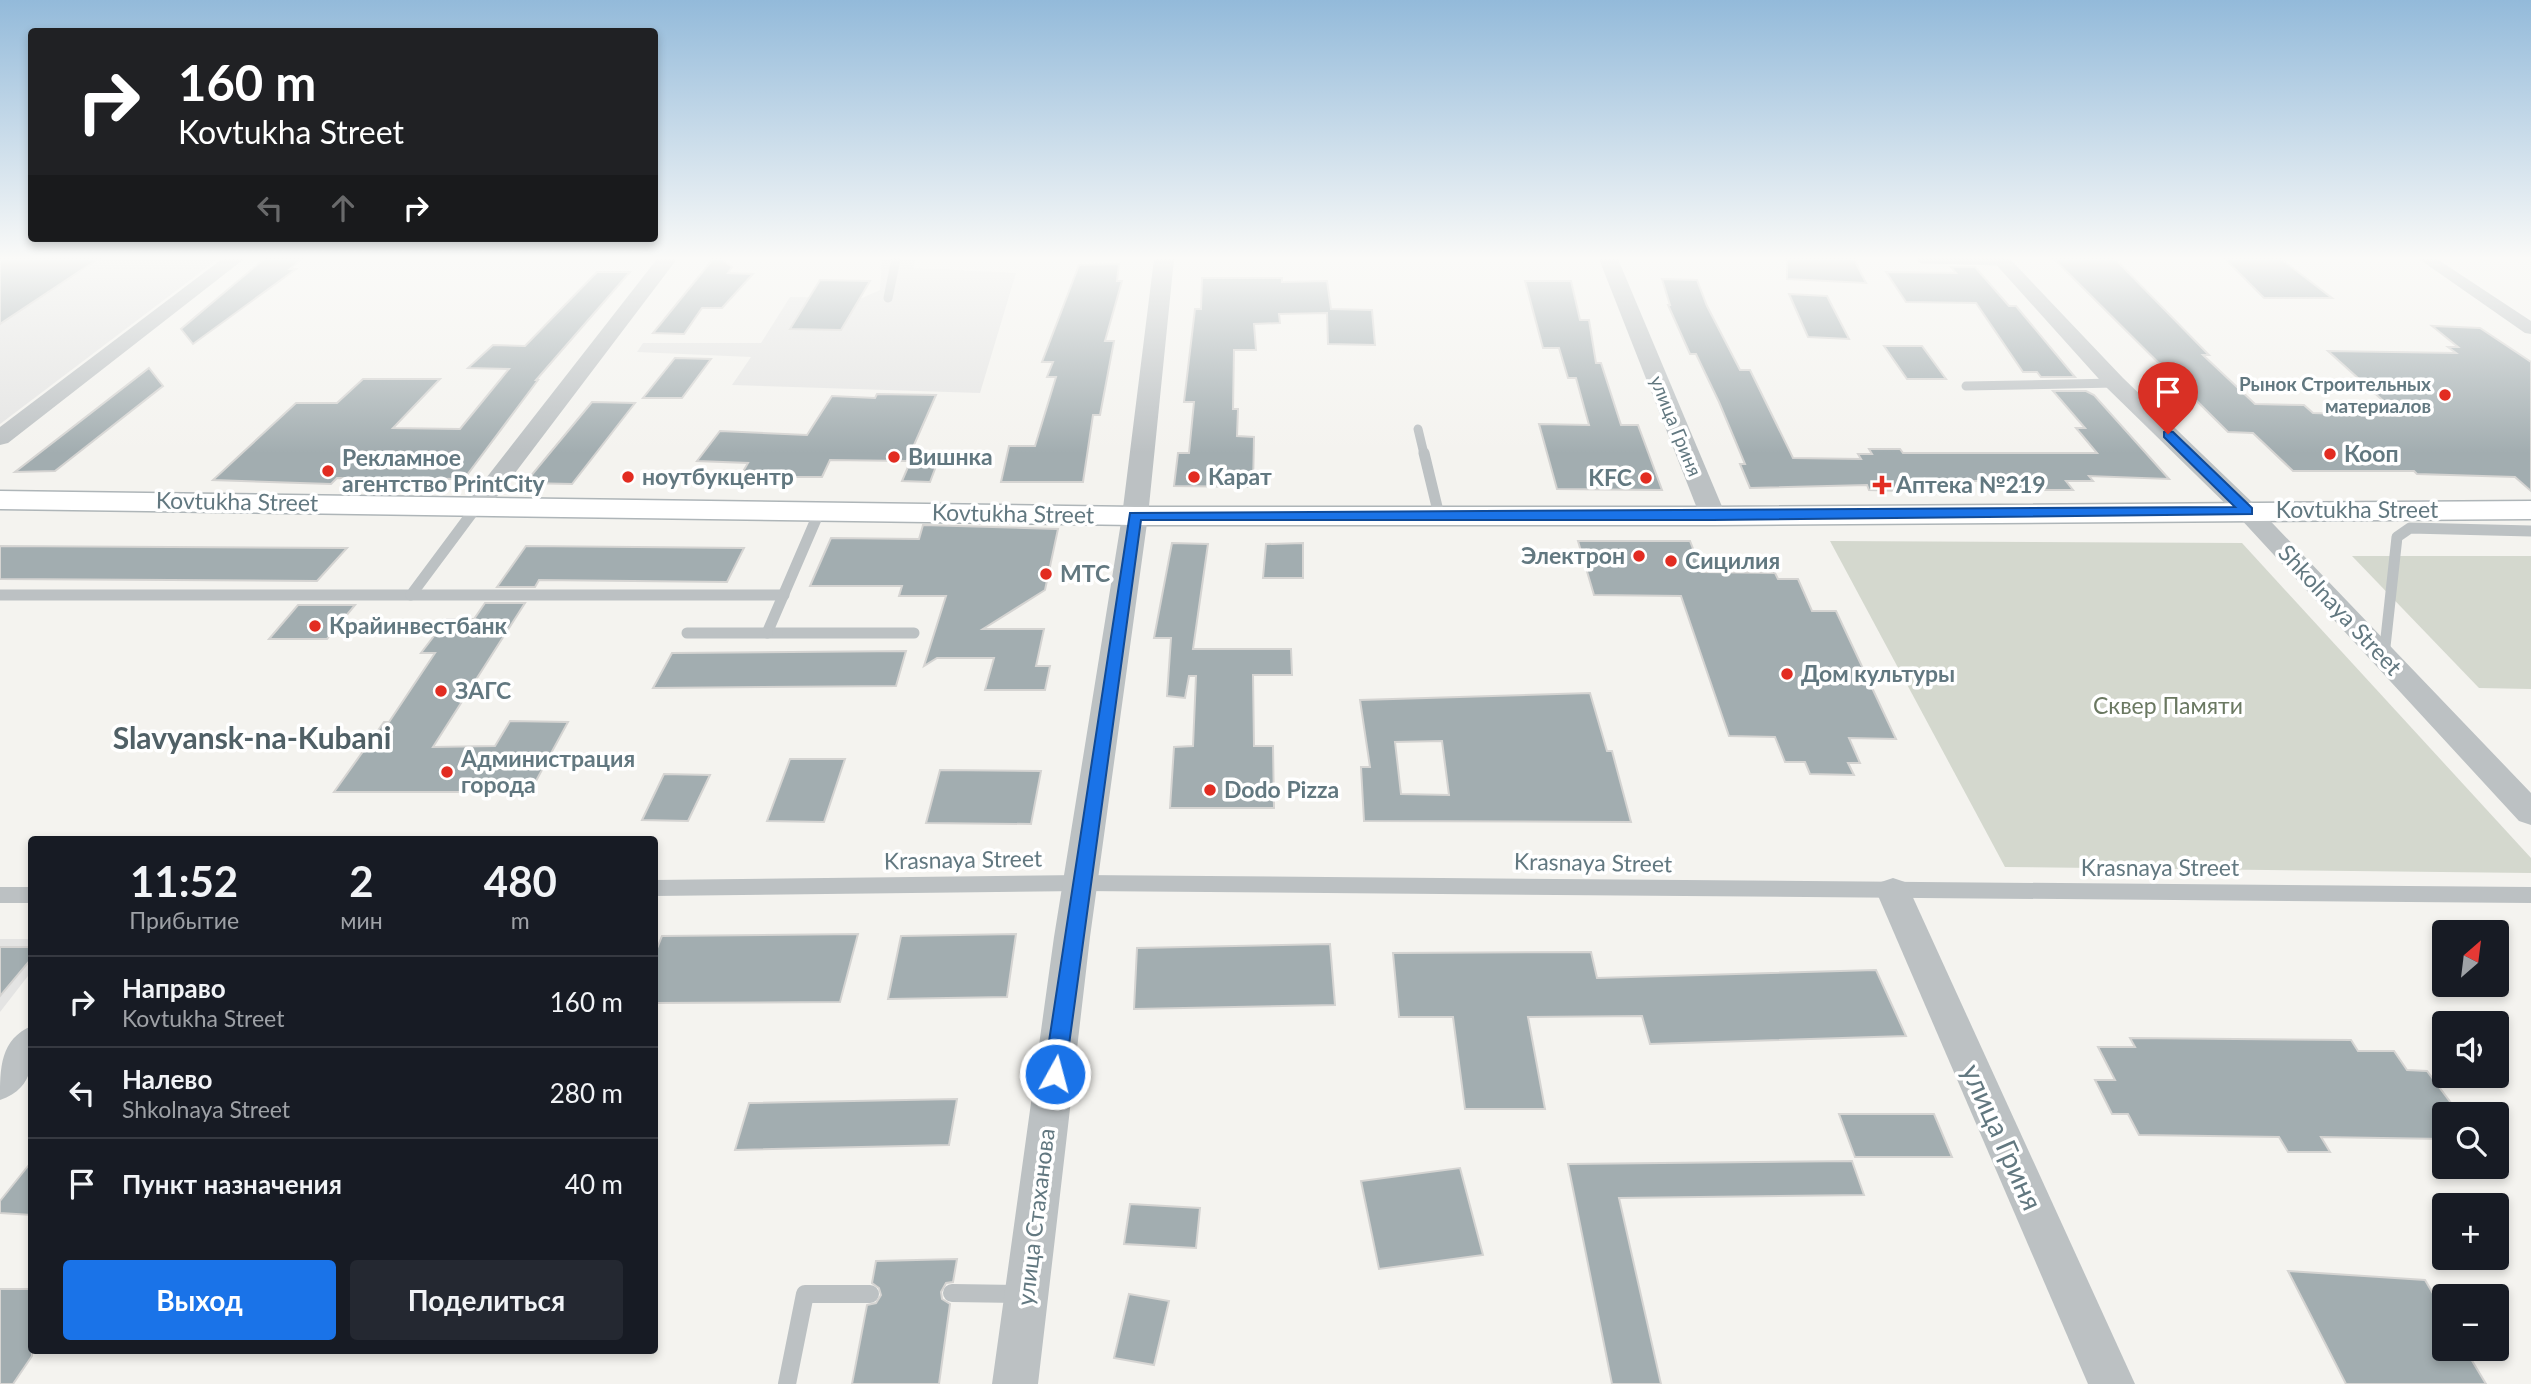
<!DOCTYPE html>
<html lang="ru">
<meta charset="utf-8">
<style>
:root{--surface:#171b24;--page:#242831;--text:#f1f3f6;--muted:#9ea1a6;--line:#363941;--accent:#1a73e8}
body{margin:0;font-family:Lato,sans-serif;background:var(--page);color:var(--text);height:100vh;display:flex;flex-direction:column;font-size:26px;white-space:nowrap}
*{box-sizing:border-box;margin:0}
p{font-size:23px;color:var(--muted)}
.icon{flex:none;width:38px;height:38px;fill:none;stroke:currentColor;stroke-width:2;stroke-linecap:round;stroke-linejoin:round}
.map{position:relative;flex:1;overflow:hidden}
.sheet{position:absolute;left:28px;top:836px;width:630px;height:518px;display:flex;flex-direction:column;background:var(--surface);border-radius:7px;box-shadow:0 4px 10px #0003}
.sheet>*{flex:none}
.banner{position:absolute;left:28px;top:28px;width:630px;height:214px;border-radius:7px;box-shadow:0 4px 10px #0003;background:#202124;color:#fff;overflow:hidden}
.needle{width:46px;rotate:28deg}
.tools{position:absolute;left:2432px;top:920px;display:grid;gap:14px}
.tools a{display:grid;place-items:center;width:77px;height:77px;border-radius:7px;background:var(--surface);box-shadow:0 4px 10px #0003;font-size:35px}
.pin{position:absolute;display:grid;place-items:center;width:60px;height:60px;color:#fff;margin:-72px -30px;border-radius:50% 50% 50% 0;rotate:-45deg;box-shadow:0 0 7px #0007}
.pin .icon{rotate:45deg}
.me{position:absolute;width:77px;margin:-38px;rotate:7deg;stroke-linejoin:round;filter:drop-shadow(0 0 5px #0008)}
.turn{display:flex;align-items:center;gap:24px;height:147px;padding:0 35px;font-size:32px}
.turn .icon{width:91px;height:91px;stroke-width:2.5}
.turn b{display:block;font-size:49px;line-height:60px}
.lanes{display:flex;align-items:center;height:66px;padding:0 35px;background:#0003;justify-content:center;gap:35px;direction:ltr}
.lanes .off{opacity:.35}
.eta{display:flex;justify-content:space-evenly;align-items:center;height:119px;text-align:center}
.eta b{font-size:42px;font-weight:700;line-height:49px}
.button{display:flex;gap:14px;margin-top:auto;padding:14px 35px}
.button a{flex:1;height:80px;border-radius:7px;background:var(--accent);color:#fff;font-size:28px;font-weight:700;line-height:80px;text-align:center}
.button a+a{background:var(--page);color:var(--text)}
ul{padding:0;list-style:none}
li{display:flex;align-items:center;gap:21px;height:91px;padding:0 35px;border-top:2px solid var(--line)}
li div{flex:1}
li b{display:block;font-size:26px}
li em{font-style:normal}
.map>svg:first-child{display:block}
</style>
<div class="map">
<svg width="2531" height="1384" viewBox="0 0 2531 1384">
<rect width="100%" height="100%" fill="#f4f3ef"/>
<g fill="#e4e4e3">
<path d="M0,259h218l-218,165z"/>
<path d="M882,259h33l-1,9 102,5 -36,120 -248,-8 19,-28 -114,-5 6,-9h118l29,-46 72,1 18,-8z"/>
<path d="M0,939h31v33l-31,40z"/>
</g>
<g fill="#d4d8ce">
<path d="M1830,541l412,2 289,315v15l-526,-6z"/>
<path d="M2352,556h179v133l-52,-1z"/>
</g>
<g fill="#a2adb0" stroke="#d5d4d2" stroke-width="2" fill-rule="evenodd">
<path d="M0,259h98l-98,65z"/>
<path d="M264,259h38l-12,10h6l-103,75 -12,-15z"/>
<path d="M713,259h9l10,8 -4,6 25,1 -31,34h-20l-18,26 -31,-1z"/>
<path d="M1787,259h67l12,24 -79,-4z"/>
<path d="M2054,259h61l94,96h-6l52,49 49,1 9,8 87,3 -72,-65 128,2 -8,-6h10l-26,-21 48,2 51,34v129l-16,-14 -98,-3 -3,-3h-121l-40,-38 -25,-1z"/>
<path d="M2225,259h56l51,39h-68z"/>
<path d="M1119,264l-2,17h5l-17,60h9l-14,74h-7l-10,67h-82l8,-36h26l21,-69h-9l6,-15h-11l37,-97z"/>
<path d="M1951,267h24l34,39h7l59,71h-34l-4,-5h-14l-47,-69 -70,-1 -20,-30 70,1z"/>
<path d="M597,272h33l-94,108h2l-74,99 -127,-1 -6,6 -118,-4 83,-77h41l26,-24h77l-47,49 67,1 49,-60 -41,-1 25,-23 32,1z"/>
<path d="M1202,278h80v4l45,-1 4,28 41,1 3,35 -47,-1 -1,-31 -48,1 1,9 -26,1 2,26h-22l-1,59h5l-1,27 17,1 -1,50 -79,-1 4,-33h11l5,-51h-10l11,-93h6z"/>
<path d="M1662,279l35,1 10,26 33,64h10l43,88 68,1 -3,-5h14l-3,-5h31l3,4h194l-21,-25h9l-32,-37h33l8,4 75,84 -80,-3 4,5h-27l7,9h-61l-7,-9h-85l3,5h-26l3,5 -31,-1 -2,-5 -117,3 -10,-24h5l-26,-62 -23,-48h-6l-22,-49h2z"/>
<path d="M820,280l50,1 -29,49 -51,-1z"/>
<path d="M1525,281h46l9,39h9l7,43h5l20,62h17l24,65 -105,-1 -18,-65 50,1 -13,-47h-8l-9,-30h-16z"/>
<path d="M1789,294l38,2 22,43 -41,-2z"/>
<path d="M1884,346h38l24,33h-39z"/>
<path d="M675,358l36,1 -29,39h-39z"/>
<path d="M149,368l14,18 -108,85 -40,1z"/>
<path d="M877,394l59,1 -29,66 -77,-1 -8,17h-47l-3,5h-35l11,-19 -51,-2 23,-30 87,4 25,-39 43,2z"/>
<path d="M592,402l43,1 -63,81 -47,-1z"/>
<path d="M914,453h27l-11,29 -28,-1z"/>
<path d="M923,525l135,4 -13,61 -62,39h61l-8,37h14l-5,24h-60l9,-32h-57l-13,8 22,-70h-47l3,-10h-92l21,-48 88,1z"/>
<path d="M1578,541h112l12,31 73,1 3,6h20l14,32h24l60,128 -47,-1 11,25h-12l6,12 -44,-1 -5,-12h-20l-10,-25 -46,-1 -48,-140 -87,-1z"/>
<path d="M1172,543l36,1 -15,105h98l1,26h-39l1,71h19l1,62h-104l4,-61 19,-1 3,-70h-7l-4,22 -18,-2 4,-58h-17z"/>
<path d="M1303,543v35h-40l3,-34z"/>
<path d="M0,546l347,2 -30,33 -317,-2z"/>
<path d="M526,546l218,2 -17,34 -188,-2 -4,7h-38z"/>
<path d="M485,603h40l-92,144 62,-1 15,-25 58,1 -38,70h-196l50,-70h5l46,-69h-14l26,-34h27z"/>
<path d="M298,605h57l-28,34h-58z"/>
<path d="M906,651l-10,35 -243,2 19,-35z"/>
<path d="M1590,693l17,58h5l19,71 -267,-1 -3,-54h9l-10,-67zM1442,741l7,54 -48,-1 -6,-52z"/>
<path d="M790,759h55l-21,63 -57,-1z"/>
<path d="M940,770l101,1 -10,53 -105,-1z"/>
<path d="M664,774l46,1 -22,46 -46,-1z"/>
<path d="M858,934l-18,68 -186,1v-47l8,-20z"/>
<path d="M1016,934l-9,63 -119,2 13,-63z"/>
<path d="M1330,944l5,61 -201,4 3,-61z"/>
<path d="M0,947h32v11l-32,38z"/>
<path d="M1591,952l6,26 279,-8 30,66 -256,8 -8,-28 -114,1 17,92h-80l-12,-92h-54l-6,-64z"/>
<path d="M2130,1038l221,2 7,11h36l13,19 20,1 27,36h-15l6,8v24l-124,-2 9,15h-42l-9,-15 -140,-2 -11,-21h-16l-17,-34h20l-17,-33h37z"/>
<path d="M957,1099l-8,46 -214,5 14,-47z"/>
<path d="M1839,1114h95l18,43h-97z"/>
<path d="M32,1161v54l-32,-2v-12z"/>
<path d="M1852,1161l12,34 -245,3 42,186h-49l-44,-220z"/>
<path d="M1460,1168l23,87 -104,14 -18,-88z"/>
<path d="M1130,1204l70,4 -4,40 -72,-4z"/>
<path d="M957,1259l-4,23 -7,1 -5,9 1,7 8,5 -11,80h-87l15,-79 9,-2 5,-8 -2,-7 -7,-5 4,-22z"/>
<path d="M2288,1271l137,9 20,34v35h20l21,35h-140z"/>
<path d="M0,1289h32v67l-19,28h-13z"/>
<path d="M1129,1294l40,7 -15,64 -40,-7z"/>
</g>
<g fill="none" stroke-linecap="round" stroke-linejoin="round">
<g stroke="#aeb5b8" stroke-width="3">
<path id="secondary" d="M0,491l1135,16h578l818,-6v18l-818,6h-578l-1135,-16z"/>
</g>
<g stroke="#bcc1c3" stroke-width="9">
<path d="M1922,259l80,2"/>
<path d="M888,298l8,-39"/>
<path d="M1966,386l149,-3"/>
<path d="M1418,429l6,25"/>
</g>
<g stroke="#bcc1c3" stroke-width="11">
<path d="M1424,453l15,62"/>
<path d="M820,510l-53,123h147"/>
<path d="M0,595h411l67,-90"/>
<path d="M411,595h373"/>
<path d="M687,633h80"/>
<path d="M2384,656l13,-119 13,-9 121,3"/>
</g>
<g stroke="#bcc1c3" stroke-width="18">
<path d="M952,1293l69,1"/>
<path d="M787,1384l18,-90h65"/>
</g>
<g fill="#bcc1c3" fill-rule="evenodd">
<path d="M1081,875l1450,12v16l-1450,-12 -427,5v-16z"/>
<rect x="0" y="887" width="32" height="16"/>
</g>
<path fill="#bcc1c3" fill-rule="evenodd" d="M2419,259h18l94,62v13l-6,-1z"/>
<g fill="#bcc1c3" fill-rule="evenodd">
<path d="M222,259h22l-236,184 -8,2v-18z"/>
<path d="M657,259h20l-190,251 -9,3 -9,-3 -4,-5 4,-5z"/>
<path d="M1154,259h20l-26,257 -58,421 -52,447h-46l62,-447 68,-421z"/>
<path d="M1599,259h19l108,257 -4,5 -9,3 -9,-3 -4,-5z"/>
<path d="M1991,259h19l113,119 133,128 275,287v32l-12,-4 -281,-305 -131,-128z"/>
<path d="M1893,878l12,4 5,9 225,493h-47l-212,-493 5,-9z"/>
<path d="M32,1026c0,33 5,61 -32,74 0,-32 0,-61 32,-74z"/>
</g>
<use href="#secondary" fill="#fff" fill-rule="evenodd"/>
</g>
<linearGradient id="sky" x2="0" y2="1"><stop stop-color="#93bada"/><stop offset="0.57" stop-color="#fafaf8"/><stop offset="1" stop-color="#fafaf8" stop-opacity="0"/></linearGradient>
<rect width="2531" height="453" fill="url(#sky)"/>
<path fill="#1a73e8" stroke="#114b97" stroke-width="2" d="M2168,431l5,1 79,76v6l-539,6h-572l-76,554 -3,7 -7,3 -8,-3 -3,-7 86,-561 1105,-6 -71,-70v-5z"/>
<g fill="#e22c21" stroke="#fff" stroke-width="2.5">
<circle cx="2445" cy="395" r="7"/>
<circle cx="2330" cy="454" r="7"/>
<circle cx="894" cy="457" r="7"/>
<circle cx="328" cy="471" r="7"/>
<circle cx="628" cy="477" r="7"/>
<circle cx="1194" cy="477" r="7"/>
<circle cx="1646" cy="478" r="7"/>
<path d="M1878.5 474.5h7v7h7v7h-7v7h-7v-7h-7v-7h7z"/>
<circle cx="1639" cy="556" r="7"/>
<circle cx="1671" cy="561" r="7"/>
<circle cx="1046" cy="574" r="7"/>
<circle cx="315" cy="626" r="7"/>
<circle cx="1787" cy="674" r="7"/>
<circle cx="441" cy="691" r="7"/>
<circle cx="447" cy="772" r="7"/>
<circle cx="1210" cy="790" r="7"/>
</g>
<g text-anchor="middle" stroke-width="7" stroke-linejoin="round" paint-order="stroke">
<g font-size="19" font-weight="bold" fill="#627880" stroke="#fff" text-anchor="end">
<text x="2431" y="391">Рынок Строительных<tspan x="2431" dy="22">материалов</tspan></text>
</g>
<g font-size="19" fill="#627880" stroke="#fff">
<text transform="translate(1676 426) rotate(68)" y="7">улица Гриня</text>
</g>
<g font-size="23" font-weight="bold" fill="#627880" stroke="#fff" text-anchor="start">
<text x="2344" y="462">Кооп</text>
<text x="908" y="465">Вишнка</text>
<text x="342" y="466">Рекламное<tspan x="342" dy="26">агентство PrintCity</tspan></text>
<text x="642" y="485">ноутбукцентр</text>
<text x="1208" y="485">Карат</text>
<text x="1632" y="486" text-anchor="end">KFC</text>
<text x="1896" y="493">Аптека №219</text>
<text x="1625" y="564" text-anchor="end">Электрон</text>
<text x="1685" y="569">Сицилия</text>
<text x="1060" y="582">МТС</text>
<text x="329" y="634">Крайинвестбанк</text>
<text x="1801" y="682">Дом культуры</text>
<text x="455" y="699">ЗАГС</text>
<text x="461" y="767">Администрация<tspan x="461" dy="26">города</tspan></text>
<text x="1224" y="798">Dodo Pizza</text>
</g>
<g font-size="23" fill="#627880" stroke="#fff">
<text transform="translate(237 502) rotate(1)" y="8">Kovtukha Street</text>
<text x="2357" y="518">Kovtukha Street</text>
<text transform="translate(1013 514) rotate(1)" y="8">Kovtukha Street</text>
<text transform="translate(2340 610) rotate(47)" y="8">Shkolnaya Street</text>
<text transform="translate(963 860) rotate(-1)" y="8">Krasnaya Street</text>
<text transform="translate(1593 863) rotate(1)" y="8">Krasnaya Street</text>
<text x="2160" y="876">Krasnaya Street</text>
<text transform="translate(1036 1217) rotate(-83)" y="8">улица Стаханова</text>
</g>
<g font-size="23" fill="#6a7861" stroke="#fff">
<text x="2168" y="714">Сквер Памяти</text>
</g>
<g font-size="28" fill="#627880" stroke="#fff">
<text transform="translate(2002 1137) rotate(66)" y="10">улица Гриня</text>
</g>
<g font-size="30" font-weight="bold" fill="#506066" stroke="#fff">
<text x="252" y="749">Slavyansk-na-Kubani</text>
</g>
</g>
</svg>
<div class="tools">
<a><svg class="needle" viewBox="-14 -14 28 28"><path d="M0-13l5 13h-10z" fill="#e53935"/><path d="M0 13l5-13h-10z" fill="#9ea1a6"/></svg></a>
<a><svg class="icon" aria-label="sound" viewBox="0 0 24 24"><path d="M4 9h4l5-4v14l-5-4H4zM17 9q2 3 0 6"/></svg></a>
<a><svg class="icon" aria-label="search" viewBox="0 0 24 24"><circle cx="10" cy="10" r="6"/><path d="M15 15l6 6"/></svg></a>
<a>+</a>
<a>−</a>
</div>
<div class="pin" style="left:2168px;top:434px;background:#d93025"><svg class="icon" aria-label="arrive" viewBox="0 0 24 24"><path d="M6 21V4h12l-3 4 3 4H6"/></svg></div>
<svg class="me" style="left:1055px;top:1074px" viewBox="-20 -20 40 40"><circle r="17" fill="#1a73e8" stroke="#fff" stroke-width="3"/><path d="M0-11L8 9 0 5-8 9z" fill="#fff"/></svg>
<div class="banner">
<div class="turn"><svg class="icon" aria-label="right" viewBox="0 0 24 24"><path d="M7 20v-9h11M14 6l5 5-5 5"/></svg><div><b>160 m</b>Kovtukha Street</div></div>
<div class="lanes"><svg class="icon off" aria-label="left" viewBox="0 0 24 24"><path d="M17 20v-9H6M10 6l-5 5 5 5"/></svg><svg class="icon off" aria-label="ahead" viewBox="0 0 24 24"><path d="M12 20V5M6 11l6-6 6 6"/></svg><svg class="icon" aria-label="right" viewBox="0 0 24 24"><path d="M7 20v-9h11M14 6l5 5-5 5"/></svg></div>
</div>
<section class="sheet">
<div class="eta">
<div><b>11:52</b><p>Прибытие</p></div>
<div><b>2</b><p>мин</p></div>
<div><b>480</b><p>m</p></div>
</div>
<ul>
<li><svg class="icon" aria-label="right" viewBox="0 0 24 24"><path d="M7 20v-9h11M14 6l5 5-5 5"/></svg><div><b>Направо</b><p>Kovtukha Street</p></div><em>160 m</em></li>
<li><svg class="icon" aria-label="left" viewBox="0 0 24 24"><path d="M17 20v-9H6M10 6l-5 5 5 5"/></svg><div><b>Налево</b><p>Shkolnaya Street</p></div><em>280 m</em></li>
<li><svg class="icon" aria-label="arrive" viewBox="0 0 24 24"><path d="M6 21V4h12l-3 4 3 4H6"/></svg><div><b>Пункт назначения</b></div><em>40 m</em></li>
</ul>
<div class="button"><a>Выход</a><a>Поделиться</a></div>
</section>
</div>
